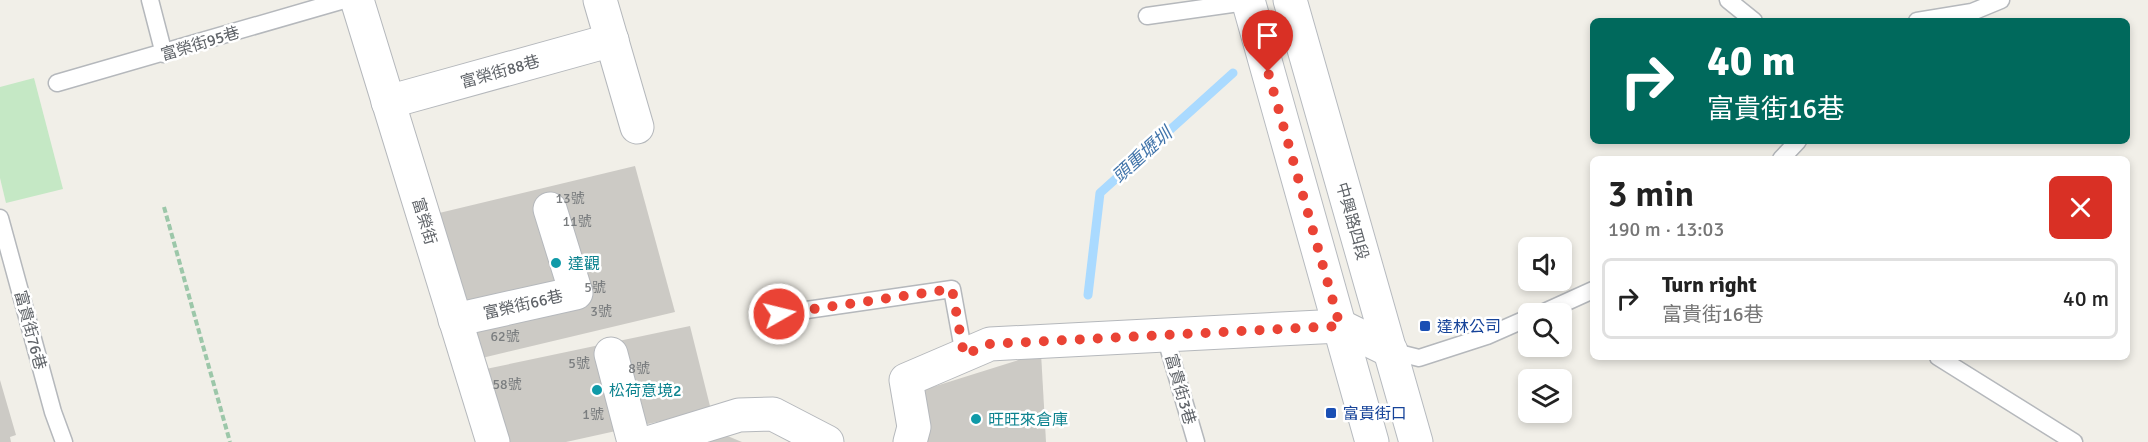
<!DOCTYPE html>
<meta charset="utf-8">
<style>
:root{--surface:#fff;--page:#f2f2f2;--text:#222;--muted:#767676;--line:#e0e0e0}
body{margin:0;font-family:Signika,"Noto Sans TC",sans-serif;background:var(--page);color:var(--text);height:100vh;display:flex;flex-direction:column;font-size:22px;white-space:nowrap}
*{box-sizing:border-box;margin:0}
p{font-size:20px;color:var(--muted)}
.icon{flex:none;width:33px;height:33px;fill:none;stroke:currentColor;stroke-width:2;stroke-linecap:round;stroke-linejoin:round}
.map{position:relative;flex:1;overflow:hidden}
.side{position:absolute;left:1590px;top:156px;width:540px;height:204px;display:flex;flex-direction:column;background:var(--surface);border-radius:9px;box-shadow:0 3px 9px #0003}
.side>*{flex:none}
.banner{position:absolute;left:1590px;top:18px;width:540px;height:126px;border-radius:9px;box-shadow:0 3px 9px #0003;background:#00695c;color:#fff;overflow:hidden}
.controls{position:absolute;left:1518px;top:237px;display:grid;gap:12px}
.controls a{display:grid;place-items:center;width:54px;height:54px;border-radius:9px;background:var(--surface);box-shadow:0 3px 9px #0003;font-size:30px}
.pin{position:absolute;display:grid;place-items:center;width:51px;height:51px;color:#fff;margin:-62px -26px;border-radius:50% 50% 50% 0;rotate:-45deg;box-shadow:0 0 6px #0007}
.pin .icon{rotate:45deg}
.me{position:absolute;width:66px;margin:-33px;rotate:82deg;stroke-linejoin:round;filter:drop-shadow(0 0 4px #0008)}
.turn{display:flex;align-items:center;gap:21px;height:126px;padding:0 18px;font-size:27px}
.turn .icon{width:78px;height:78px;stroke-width:2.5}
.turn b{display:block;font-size:42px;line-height:51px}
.round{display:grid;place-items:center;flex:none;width:63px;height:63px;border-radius:9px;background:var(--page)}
.headline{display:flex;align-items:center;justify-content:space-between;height:102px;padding:0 18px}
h1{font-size:36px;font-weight:600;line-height:45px}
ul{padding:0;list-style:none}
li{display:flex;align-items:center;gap:18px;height:81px;margin:0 12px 9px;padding:0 6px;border:3px solid var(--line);border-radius:9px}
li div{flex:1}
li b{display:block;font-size:22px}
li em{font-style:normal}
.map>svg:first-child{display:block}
</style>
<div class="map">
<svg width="2148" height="442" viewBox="0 0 2148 442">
<rect width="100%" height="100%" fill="#f1efe8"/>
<path fill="#c5e8c5" d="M34,78l29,111 -57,14 -6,-25v-91z"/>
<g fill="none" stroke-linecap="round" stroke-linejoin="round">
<path stroke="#aadaff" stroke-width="9" d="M1088,295l12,-102 133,-120"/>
</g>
<g fill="#cccac5">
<path d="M635,166l40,146 -193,46 -47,-144z"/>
<path d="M690,326l21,84 -145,32h-59l-26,-72z"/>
<path d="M1041,353l5,89h-140l1,-47z"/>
<path d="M0,380l16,55 -6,2 1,5h-11z"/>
<path d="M725,435l17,7h-37z"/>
</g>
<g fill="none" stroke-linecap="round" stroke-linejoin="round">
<g stroke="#b5b8bc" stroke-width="19">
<g id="lane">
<path d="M150,0l14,54"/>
<path d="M1728,0l26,21"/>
<path d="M1147,16l106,-15"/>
<path d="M1917,21l55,-9 29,-12"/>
<path d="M57,83l287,-83"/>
<path d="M1781,159l17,-18"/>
<path d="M0,218l53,194 11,30"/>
<path d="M779,314l173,-25 12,66"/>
<path d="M1540,314l53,-24"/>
<path d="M1165,336l31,106"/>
<path d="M1391,351l28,7 68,-22 41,-18"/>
<path d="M1938,357l136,85"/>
</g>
</g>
<g stroke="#b5b8bc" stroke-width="35">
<g id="street">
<path d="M357,0l136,442"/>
<path d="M600,0l37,127"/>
<path d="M388,102l224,-62"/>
<path d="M455,320l121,-27 -26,-84"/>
<path d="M611,354l23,88"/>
<path d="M651,442l88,-27 34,-1 54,28"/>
<path d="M910,442l4,-15 -8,-47 84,-36 350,-18 51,25"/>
</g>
</g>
<g stroke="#b6babf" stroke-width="35">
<g id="secondary">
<path d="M1248,0l124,442"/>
<path d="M1290,0l126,442"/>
</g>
</g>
<path stroke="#9cc7a9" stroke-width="4" stroke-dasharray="6 3" stroke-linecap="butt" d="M164,207l66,235"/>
<use href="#lane" stroke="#fff" stroke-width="16"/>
<use href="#street" stroke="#fff" stroke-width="33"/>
<use href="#secondary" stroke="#fff" stroke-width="33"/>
</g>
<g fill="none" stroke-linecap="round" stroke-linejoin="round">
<path stroke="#ea4335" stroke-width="10" stroke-dasharray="0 18" d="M779,314l173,-25 12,66 26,-11 350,-18 -72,-254"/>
</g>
<g fill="#0f9aa8" stroke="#fff" stroke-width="2">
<circle cx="556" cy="263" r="6"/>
<circle cx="597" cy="390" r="6"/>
<circle cx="976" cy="419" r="6"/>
</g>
<g fill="#1a4fb4" stroke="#fff" stroke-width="2">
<rect x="1419" y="320" width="12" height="12" rx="3"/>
<rect x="1325" y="407" width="12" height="12" rx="3"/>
</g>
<g text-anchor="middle" stroke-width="5" stroke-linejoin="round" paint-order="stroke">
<g font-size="14" fill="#7a7d7f">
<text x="570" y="203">13號</text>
<text x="577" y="226">11號</text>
<text x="595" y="292">5號</text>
<text x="601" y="316">3號</text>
<text x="505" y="341">62號</text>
<text x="579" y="368">5號</text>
<text x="639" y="373">8號</text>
<text x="507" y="389">58號</text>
<text x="593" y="419">1號</text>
</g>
<g font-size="16" fill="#5f6368" stroke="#fff">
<text transform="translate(200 43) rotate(-17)" y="6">富榮街95巷</text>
<text transform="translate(500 71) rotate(-16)" y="6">富榮街88巷</text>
<text transform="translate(425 221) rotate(73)" y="6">富榮街</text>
<text transform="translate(1353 221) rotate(74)" y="6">中興路四段</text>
<text transform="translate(523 304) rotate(-13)" y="6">富榮街66巷</text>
<text transform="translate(31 330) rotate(75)" y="6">富貴街76巷</text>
<text transform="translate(1181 389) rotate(74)" y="6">富貴街3巷</text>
</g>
<g font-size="16" fill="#0d838f" stroke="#fff" text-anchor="start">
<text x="568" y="269">達觀</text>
<text x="609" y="396">松荷意境2</text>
<text x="988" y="425">旺旺來倉庫</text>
</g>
<g font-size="16" fill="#164399" stroke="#fff" text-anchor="start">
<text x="1437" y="332">達林公司</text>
<text x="1343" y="419">富貴街口</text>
</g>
<g font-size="18" font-style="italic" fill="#4174aa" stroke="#fff">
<text transform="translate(1142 155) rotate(-42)" y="6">頭重壢圳</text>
</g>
</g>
</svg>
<div class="controls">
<a><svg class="icon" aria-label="sound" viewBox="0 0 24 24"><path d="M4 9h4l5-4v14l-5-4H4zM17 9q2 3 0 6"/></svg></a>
<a><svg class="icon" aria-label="search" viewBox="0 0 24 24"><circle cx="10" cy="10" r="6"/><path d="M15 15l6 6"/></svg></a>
<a><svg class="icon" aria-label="layers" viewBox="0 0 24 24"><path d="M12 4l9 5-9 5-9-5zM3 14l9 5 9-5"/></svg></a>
</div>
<div class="pin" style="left:1268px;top:72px;background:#d93025"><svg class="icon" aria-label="arrive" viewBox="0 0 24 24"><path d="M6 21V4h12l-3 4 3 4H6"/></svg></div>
<svg class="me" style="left:779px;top:314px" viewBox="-20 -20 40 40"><circle r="17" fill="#ea4335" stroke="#fff" stroke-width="3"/><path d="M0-11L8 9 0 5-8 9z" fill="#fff"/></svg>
<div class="banner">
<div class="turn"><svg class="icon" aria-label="right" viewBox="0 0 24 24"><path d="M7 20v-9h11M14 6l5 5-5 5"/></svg><div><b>40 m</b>富貴街16巷</div></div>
</div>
<section class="side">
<div class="headline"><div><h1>3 min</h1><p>190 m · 13:03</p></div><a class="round" style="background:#d93025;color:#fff"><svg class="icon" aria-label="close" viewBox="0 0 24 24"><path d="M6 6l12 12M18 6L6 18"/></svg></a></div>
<ul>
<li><svg class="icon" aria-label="right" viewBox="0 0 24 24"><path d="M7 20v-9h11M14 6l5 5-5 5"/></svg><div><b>Turn right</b><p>富貴街16巷</p></div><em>40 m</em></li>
</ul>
</section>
</div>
